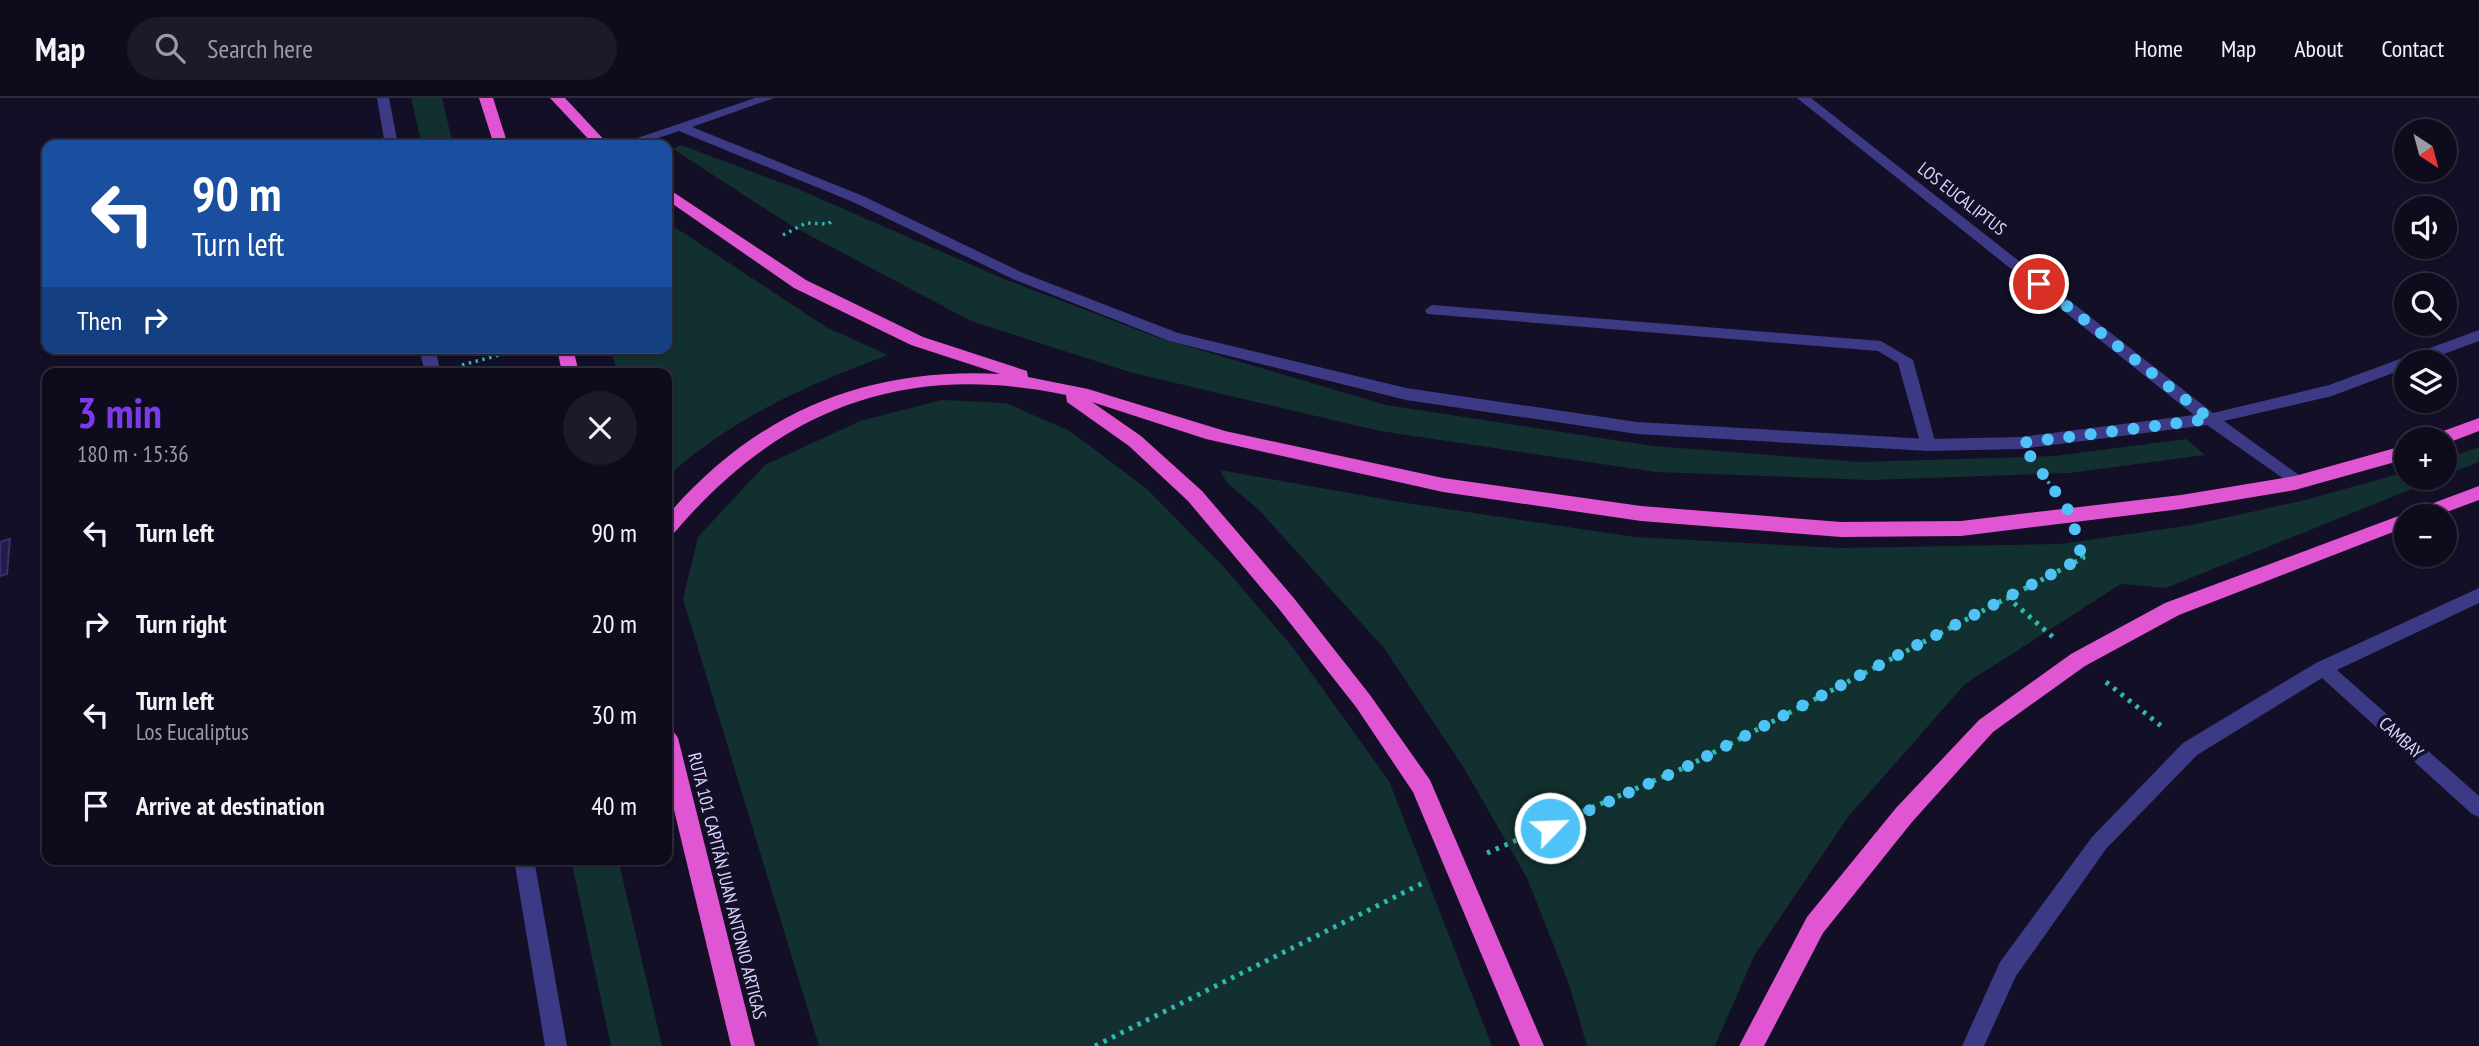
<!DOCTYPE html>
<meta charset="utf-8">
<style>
:root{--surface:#0e0b1c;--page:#1c1929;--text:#f1f3f6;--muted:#9b9ba3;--line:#2e2b3b;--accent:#7c3aed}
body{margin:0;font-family:"PT Sans Narrow",sans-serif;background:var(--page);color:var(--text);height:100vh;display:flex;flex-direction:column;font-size:26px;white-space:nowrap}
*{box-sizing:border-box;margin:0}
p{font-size:23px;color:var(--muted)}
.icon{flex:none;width:38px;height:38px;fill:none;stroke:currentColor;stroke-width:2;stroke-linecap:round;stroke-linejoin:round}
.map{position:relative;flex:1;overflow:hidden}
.side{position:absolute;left:42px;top:270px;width:630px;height:497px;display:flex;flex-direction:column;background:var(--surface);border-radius:14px;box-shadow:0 2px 5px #0004,0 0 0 2px var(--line)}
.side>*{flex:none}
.banner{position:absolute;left:42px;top:42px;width:630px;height:214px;border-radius:14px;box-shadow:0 2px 5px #0004,0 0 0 2px var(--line);background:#1a4fa0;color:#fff;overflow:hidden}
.needle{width:46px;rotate:144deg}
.fabs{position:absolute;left:2394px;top:21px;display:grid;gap:14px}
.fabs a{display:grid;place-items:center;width:63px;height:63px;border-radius:50%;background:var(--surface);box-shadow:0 2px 5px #0004,0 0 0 2px var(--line);font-size:35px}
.pin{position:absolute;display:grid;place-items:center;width:60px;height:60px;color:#fff;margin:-30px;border:4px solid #fff;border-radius:50%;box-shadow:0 2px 7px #0007}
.me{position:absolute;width:77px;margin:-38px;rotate:66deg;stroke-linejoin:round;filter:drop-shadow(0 0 5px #0008)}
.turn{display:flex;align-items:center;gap:24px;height:147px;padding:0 35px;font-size:32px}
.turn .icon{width:91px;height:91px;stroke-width:2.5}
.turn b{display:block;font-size:49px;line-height:60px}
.then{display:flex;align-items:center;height:66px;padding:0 35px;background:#0003;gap:14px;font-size:26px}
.round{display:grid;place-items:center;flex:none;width:74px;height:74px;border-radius:37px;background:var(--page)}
.overview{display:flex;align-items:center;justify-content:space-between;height:119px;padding:0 35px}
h1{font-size:42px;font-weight:700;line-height:52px;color:var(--accent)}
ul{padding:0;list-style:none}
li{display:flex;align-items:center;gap:21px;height:91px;padding:0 35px}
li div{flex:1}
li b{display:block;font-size:26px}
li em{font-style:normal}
header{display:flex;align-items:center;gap:42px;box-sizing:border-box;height:98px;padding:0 35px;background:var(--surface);border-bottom:2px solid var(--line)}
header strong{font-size:33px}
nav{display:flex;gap:38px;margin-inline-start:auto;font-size:24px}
.search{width:490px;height:63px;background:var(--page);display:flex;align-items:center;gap:18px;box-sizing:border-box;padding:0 24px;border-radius:38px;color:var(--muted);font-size:26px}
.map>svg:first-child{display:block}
</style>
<header>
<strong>Map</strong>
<div class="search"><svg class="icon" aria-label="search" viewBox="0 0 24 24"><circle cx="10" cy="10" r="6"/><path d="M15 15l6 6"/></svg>Search here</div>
<nav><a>Home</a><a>Map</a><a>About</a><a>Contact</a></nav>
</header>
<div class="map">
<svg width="2479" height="948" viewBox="0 0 2479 948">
<rect width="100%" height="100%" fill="#130f26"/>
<g fill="#12302f">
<path d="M411,0h31l11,47h-31z"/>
<path d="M681,47l117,44 206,90 155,59 227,67 267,41 206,16 196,-6 131,-17 19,16 -135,18 -199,7 -215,-8 -276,-41 -247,-58 -162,-52 -179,-95 -119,-77z"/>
<path d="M667,124l159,105 62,28c-81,30 -157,63 -221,122v-104h-49l-8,-25h57z"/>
<path d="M942,302l64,3 64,28 77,58 74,75 70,81 98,136 103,265h-673l-136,-447 15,-62 67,-72 95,-44z"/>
<path d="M2479,349v15l-34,13v-16z"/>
<path d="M1220,372l180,32 235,35 205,11 221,-4 131,-19 109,-24 105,-29v6h33l-273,110 -45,-4 -156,100 -117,133 -94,139 -39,90h-128l-18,-62 -42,-106 -63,-110 -80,-120 -125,-138 -32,-27z"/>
<path d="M571,761h47l44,187h-51z"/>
</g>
<path fill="#241b47" stroke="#3b2d73" stroke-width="2" d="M10,441l-3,35 -7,2v-34z"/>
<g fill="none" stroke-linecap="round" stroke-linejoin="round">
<g stroke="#2fb8b0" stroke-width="3.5" stroke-dasharray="2.5 4.5" stroke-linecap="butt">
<path d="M783,137l23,-12 22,1 5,-4"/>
<path d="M462,267l63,-17"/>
<path d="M2040,372l11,16"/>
</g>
<g stroke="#2fb8b0" stroke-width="5" stroke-dasharray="3.5 6" stroke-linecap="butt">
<path d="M2007,499l47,41"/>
<path d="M2106,584l59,47"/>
<path d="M1487,755l201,-87 395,-208 -3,-12"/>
<path d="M1095,948l330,-164"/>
</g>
<path fill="#3d3a85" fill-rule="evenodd" d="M1432,207l449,36 32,19 23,85 -8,6 -6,-2 -24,-86 -20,-12 -451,-37 -2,-4z"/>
<g fill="#3d3a85" fill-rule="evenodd">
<path d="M377,0h12l9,47h-13z"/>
<path d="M755,0h19l-82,29 171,69 160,77 155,60 228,55 231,34 291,17 93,-2 173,-22 -397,-317h14l402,315 116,-28 150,-55v11l-57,21h-16v6l-74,28 -108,25 79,57 2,4 -8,6 -90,-63 -186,24 -93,2 -291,-17 -231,-34 -237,-59 -156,-62 -160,-77 -174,-71 -42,14h-20z"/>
<path d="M419,250h16l6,25h-16z"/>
<path d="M2479,490v15l-142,67 142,126v21l-7,-3 -150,-136 -125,77 -91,94 -90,127 -32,70h-22l38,-84 92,-125 91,-94 133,-80z"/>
<path d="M514,761h20l33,187h-22z"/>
</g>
<g fill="#e055d1" fill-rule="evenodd">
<path d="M479,0h14l15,47h-14z"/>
<path d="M550,0h15l44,47h-15z"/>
<path d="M667,90l139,92 117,57 104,34 1,6 60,12 137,42 218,47 198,28 200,16 120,-1 220,-26 114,-19 111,-31v14l-111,31 -114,19 -220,27 -120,1 -200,-16 -198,-29 -237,-53 -114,-37 49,34 61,55 91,106 77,98 60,85 114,266h-24l-107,-254 -57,-85 -77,-98 -91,-108 -59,-55 -62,-44 -1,-7c-162,-34 -287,14 -392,138l-7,2v-19c88,-103 198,-149 333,-142l-89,-29 -117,-57 -127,-88z"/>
<path d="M557,250h16l6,25h-17z"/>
<path d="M2479,320v13l-34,13v-5h-13l3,-5z"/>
<path d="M2479,388v14l-43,16h-30v11l-227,88 -94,51 -92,66 -81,90 -89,111 -59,113h-25l68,-129 89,-109 83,-88 92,-66 94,-51z"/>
<path d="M667,631l7,3 4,6 77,308h-24l-64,-265z"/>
</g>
</g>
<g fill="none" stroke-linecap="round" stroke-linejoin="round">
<path stroke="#4fc3f7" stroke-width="12" stroke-dasharray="0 21.6" d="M1550,730l138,-62 394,-208 -11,-44 -50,-71 189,-24 -171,-135"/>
</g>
<g text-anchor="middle" stroke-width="7" stroke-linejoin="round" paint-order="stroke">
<g font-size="18" fill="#d9d4ff" stroke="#130f26">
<text transform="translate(1962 101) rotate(38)" y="6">LOS EUCALIPTUS</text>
<text transform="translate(2401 640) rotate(42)" y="6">CAMBAY</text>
<text transform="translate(727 788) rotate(76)" y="6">RUTA 101 CAPITÁN JUAN ANTONIO ARTIGAS</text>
</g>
</g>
</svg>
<div class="fabs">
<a><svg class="needle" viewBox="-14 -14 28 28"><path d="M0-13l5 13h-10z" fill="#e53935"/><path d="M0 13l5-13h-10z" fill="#9b9ba3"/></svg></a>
<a><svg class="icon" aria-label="sound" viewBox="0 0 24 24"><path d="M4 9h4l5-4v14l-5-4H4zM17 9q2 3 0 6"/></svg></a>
<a><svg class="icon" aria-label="search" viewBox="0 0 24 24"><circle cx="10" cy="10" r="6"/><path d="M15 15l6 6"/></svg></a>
<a><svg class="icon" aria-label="layers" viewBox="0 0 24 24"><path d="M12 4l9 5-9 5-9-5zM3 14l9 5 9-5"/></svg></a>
<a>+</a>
<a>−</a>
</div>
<div class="pin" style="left:2039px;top:186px;background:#d93025"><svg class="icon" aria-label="arrive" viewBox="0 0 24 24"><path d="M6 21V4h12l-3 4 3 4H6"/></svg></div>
<svg class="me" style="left:1550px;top:730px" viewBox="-20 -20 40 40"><circle r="17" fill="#4fc3f7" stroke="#fff" stroke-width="3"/><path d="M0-11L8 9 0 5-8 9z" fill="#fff"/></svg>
<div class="banner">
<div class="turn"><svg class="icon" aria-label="left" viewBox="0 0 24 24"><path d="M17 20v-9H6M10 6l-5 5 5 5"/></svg><div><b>90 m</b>Turn left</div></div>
<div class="then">Then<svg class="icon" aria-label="right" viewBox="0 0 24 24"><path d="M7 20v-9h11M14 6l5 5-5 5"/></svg></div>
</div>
<section class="side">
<div class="overview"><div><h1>3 min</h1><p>180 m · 15:36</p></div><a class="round"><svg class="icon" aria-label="close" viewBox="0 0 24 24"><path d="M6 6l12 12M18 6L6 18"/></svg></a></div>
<ul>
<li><svg class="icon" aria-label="left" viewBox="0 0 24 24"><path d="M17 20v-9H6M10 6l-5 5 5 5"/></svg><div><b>Turn left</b></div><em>90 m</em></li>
<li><svg class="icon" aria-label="right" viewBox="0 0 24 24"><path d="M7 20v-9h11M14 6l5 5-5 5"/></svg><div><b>Turn right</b></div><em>20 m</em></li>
<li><svg class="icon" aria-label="left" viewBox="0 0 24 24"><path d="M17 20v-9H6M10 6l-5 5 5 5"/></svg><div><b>Turn left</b><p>Los Eucaliptus</p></div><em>30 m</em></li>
<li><svg class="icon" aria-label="arrive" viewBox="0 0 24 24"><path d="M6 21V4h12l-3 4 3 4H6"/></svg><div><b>Arrive at destination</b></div><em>40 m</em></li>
</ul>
</section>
</div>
